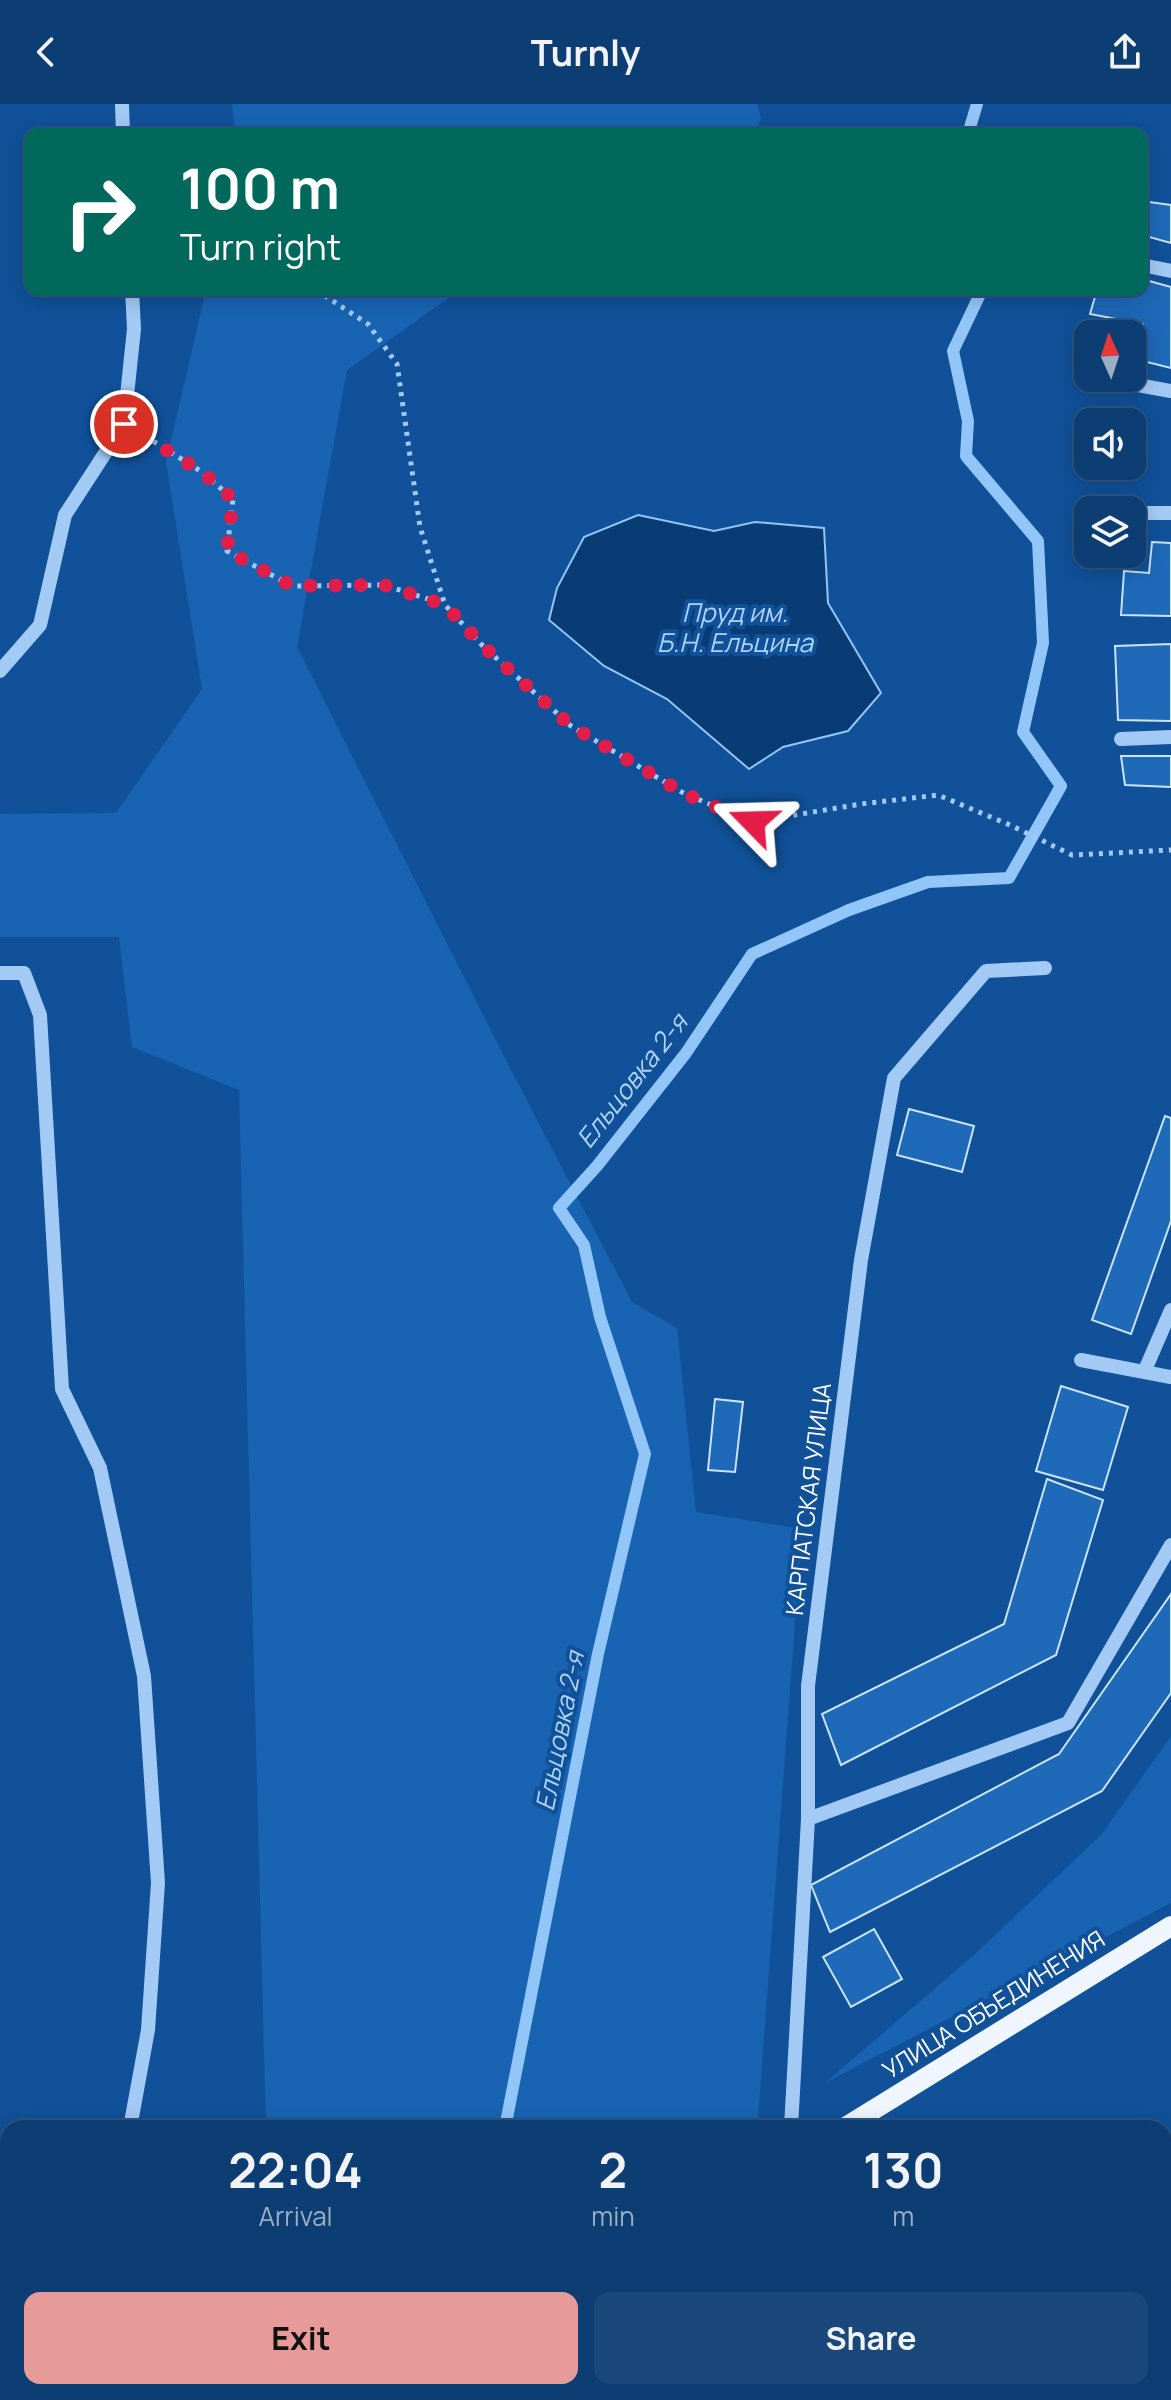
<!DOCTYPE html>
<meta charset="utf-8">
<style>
:root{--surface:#0c3d73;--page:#1a487b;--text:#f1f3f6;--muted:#9aaec4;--line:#2c5685;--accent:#e69b98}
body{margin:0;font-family:Manrope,sans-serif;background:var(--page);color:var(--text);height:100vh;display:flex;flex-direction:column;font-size:30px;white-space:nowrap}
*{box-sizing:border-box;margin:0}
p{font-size:26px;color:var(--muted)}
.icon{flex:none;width:44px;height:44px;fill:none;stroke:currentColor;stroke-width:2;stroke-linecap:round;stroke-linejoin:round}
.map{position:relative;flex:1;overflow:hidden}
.details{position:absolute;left:0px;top:2016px;width:1172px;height:280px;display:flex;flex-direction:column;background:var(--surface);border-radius:24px 24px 0 0;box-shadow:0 4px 20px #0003,0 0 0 2px var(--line)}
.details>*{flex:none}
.hud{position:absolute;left:24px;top:24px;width:1124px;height:168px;border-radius:16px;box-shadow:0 4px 20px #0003,0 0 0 2px var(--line);background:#00695c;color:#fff;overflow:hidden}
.needle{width:52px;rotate:357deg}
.controls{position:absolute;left:1074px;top:216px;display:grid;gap:16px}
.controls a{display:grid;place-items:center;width:72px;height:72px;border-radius:16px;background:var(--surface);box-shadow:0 4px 20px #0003,0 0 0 2px var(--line);font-size:40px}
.pin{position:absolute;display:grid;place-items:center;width:68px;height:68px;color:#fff;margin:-34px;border:4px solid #fff;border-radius:50%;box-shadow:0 2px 8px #0007}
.me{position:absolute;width:88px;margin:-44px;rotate:292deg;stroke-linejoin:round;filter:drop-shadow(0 0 6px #0008)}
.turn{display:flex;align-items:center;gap:28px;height:168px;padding:0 24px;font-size:36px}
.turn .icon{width:104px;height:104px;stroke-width:2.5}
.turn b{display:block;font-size:56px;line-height:68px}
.eta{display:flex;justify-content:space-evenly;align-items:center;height:136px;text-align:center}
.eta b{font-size:48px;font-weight:700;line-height:56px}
.primary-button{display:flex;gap:16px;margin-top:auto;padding:16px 24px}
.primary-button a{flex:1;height:92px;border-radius:16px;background:var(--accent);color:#111;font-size:32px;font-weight:700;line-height:92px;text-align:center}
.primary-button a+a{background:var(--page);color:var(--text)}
header{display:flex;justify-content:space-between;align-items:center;height:104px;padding:0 24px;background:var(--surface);font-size:36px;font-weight:700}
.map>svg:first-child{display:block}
</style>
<header><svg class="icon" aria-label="back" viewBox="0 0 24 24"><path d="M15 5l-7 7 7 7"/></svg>Turnly<svg class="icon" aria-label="share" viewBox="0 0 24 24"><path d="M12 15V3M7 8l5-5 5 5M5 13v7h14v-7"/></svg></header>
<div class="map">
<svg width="1171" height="2296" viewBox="0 0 1171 2296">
<rect width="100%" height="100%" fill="#105199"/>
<g fill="#1864b3">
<path d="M232,0h525l4,14 -6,16h-520z"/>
<path d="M206,186h254l-113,80 -50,277 214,423 121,232 45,26 19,184 106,17 -44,589 -19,10h-473l-27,-1038 -107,-43 -13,-110h-119v-123l116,-1 86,-124 -36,-227z"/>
<path d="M1171,1632v167l-346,180 151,-130 125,-118z"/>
<path d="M319,2288h374l-5,8h-408z"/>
</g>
<path fill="#093c75" stroke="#93c6f8" stroke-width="2" d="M638,411l76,16 41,-9 69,6 4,75 53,90 -33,38 -65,16 -34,22 -82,-70 -63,-33 -55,-46 8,-32 27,-51z"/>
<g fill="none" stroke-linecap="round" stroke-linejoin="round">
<g stroke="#93c6f8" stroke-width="12">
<path d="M968,30l9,-30"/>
<path d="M505,2024l93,-474 47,-200 -45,-137 -16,-72 -25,-37 38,-42 89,-113 66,-99 97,-44 79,-28 81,-4 52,-92 -38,-54 20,-89 -5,-102 -72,-85 2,-35 -15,-70 29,-61"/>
<path d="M410,2296l4,-8"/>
</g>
</g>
<g fill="#1e69b8" stroke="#cae4fe" stroke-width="2">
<path d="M1142,97l29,4v38l-29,-8z"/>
<path d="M1142,175l29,8v81l-36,-9 8,-35 -53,-10 7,-24h45z"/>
<path d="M1152,438l19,1v73l-50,-1 3,-44 25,2z"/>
<path d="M1171,540v77l-53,-1 -3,-74z"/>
<path d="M1121,652h50v31l-46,-2z"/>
<path d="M909,1005l65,17 -12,46 -65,-17z"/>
<path d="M1165,1012l6,2v103l-40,113 -39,-14z"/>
<path d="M1061,1282l67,21 -25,83 -67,-19z"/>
<path d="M715,1295l28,3 -8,70 -27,-2z"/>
<path d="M1047,1375l56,21 -47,155 -215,110 -19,-51 182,-90z"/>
<path d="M1171,1490v99l-69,98 -272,141 -19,-47 248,-131z"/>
<path d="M874,1825l28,50 -51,28 -28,-50z"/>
<path d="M1171,2035v38l-7,-11v-23z"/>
</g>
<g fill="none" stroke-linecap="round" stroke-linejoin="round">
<g stroke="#a2caf4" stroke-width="5" stroke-dasharray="4 6" stroke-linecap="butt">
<path d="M316,186l52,34 29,40 23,163 25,78 38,41 88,80 114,68 68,28 108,-18 77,-9 72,30 62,30 99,-5"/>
<path d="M145,332l57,36 31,27 -6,52 65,35 92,-1 60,19"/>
</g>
<g stroke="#a2caf4" stroke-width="14">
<path d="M122,0l1,30"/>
<path d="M1142,161l29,6"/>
<path d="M1138,281l33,6"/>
<path d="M1132,409h39"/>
<path d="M0,567l40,-46 25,-110 59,-91 10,-95 -2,-39"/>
<path d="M1121,635l50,-2"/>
<path d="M0,869h24l16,42 22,374 38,79 44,208 14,207 -10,147 -18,98"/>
<path d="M1081,1256l90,17"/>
<path d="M1145,1266l26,-60"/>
<path d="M808,1715l260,-96 103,-178"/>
<path d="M791,2024l17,-309v-133l53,-426 33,-182 92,-107 59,-3"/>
</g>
<g stroke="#eff6ff" stroke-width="20">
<path d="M844,2024l327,-202"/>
<path d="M94,2296l55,-8"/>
</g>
</g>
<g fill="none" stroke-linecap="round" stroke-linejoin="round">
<path stroke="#e11d48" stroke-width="14" stroke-dasharray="0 25.2" d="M124,320l78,48 31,27 -6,52 65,35 92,-1 61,20 38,41 88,80 114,68 68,28"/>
</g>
<g text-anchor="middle" stroke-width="8" stroke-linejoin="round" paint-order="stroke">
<g font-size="24" fill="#fff" stroke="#105199">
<text transform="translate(809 1395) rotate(-83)" y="8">КАРПАТСКАЯ УЛИЦА</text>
<text transform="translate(994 1901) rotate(-32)" y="8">УЛИЦА ОБЪЕДИНЕНИЯ</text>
</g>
<g font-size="26" font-style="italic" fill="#aed4fb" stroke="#105199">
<text x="735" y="518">Пруд им.<tspan x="735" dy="30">Б.Н. Ельцина</tspan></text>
<text transform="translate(632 977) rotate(-52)" y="9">Ельцовка 2-я</text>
<text transform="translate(560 1627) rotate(-79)" y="9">Ельцовка 2-я</text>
</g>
</g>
</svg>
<div class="controls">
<a><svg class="needle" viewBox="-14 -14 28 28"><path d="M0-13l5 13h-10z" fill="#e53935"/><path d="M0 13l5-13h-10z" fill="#9aaec4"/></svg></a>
<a><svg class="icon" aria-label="sound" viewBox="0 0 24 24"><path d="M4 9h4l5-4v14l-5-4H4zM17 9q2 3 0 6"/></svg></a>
<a><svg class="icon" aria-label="layers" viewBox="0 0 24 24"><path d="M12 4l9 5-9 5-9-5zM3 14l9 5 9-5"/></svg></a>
</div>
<div class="pin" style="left:124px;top:320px;background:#d93025"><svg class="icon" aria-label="arrive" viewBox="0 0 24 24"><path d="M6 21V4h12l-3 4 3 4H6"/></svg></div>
<svg class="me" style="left:753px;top:718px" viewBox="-20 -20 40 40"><path d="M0-17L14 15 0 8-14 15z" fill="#e11d48" stroke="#fff" stroke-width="4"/></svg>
<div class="hud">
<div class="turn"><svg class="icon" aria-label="right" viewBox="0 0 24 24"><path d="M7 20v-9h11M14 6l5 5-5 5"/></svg><div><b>100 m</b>Turn right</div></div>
</div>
<section class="details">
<div class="eta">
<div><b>22:04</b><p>Arrival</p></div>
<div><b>2</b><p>min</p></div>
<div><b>130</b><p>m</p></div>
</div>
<div class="primary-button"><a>Exit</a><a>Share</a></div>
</section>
</div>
